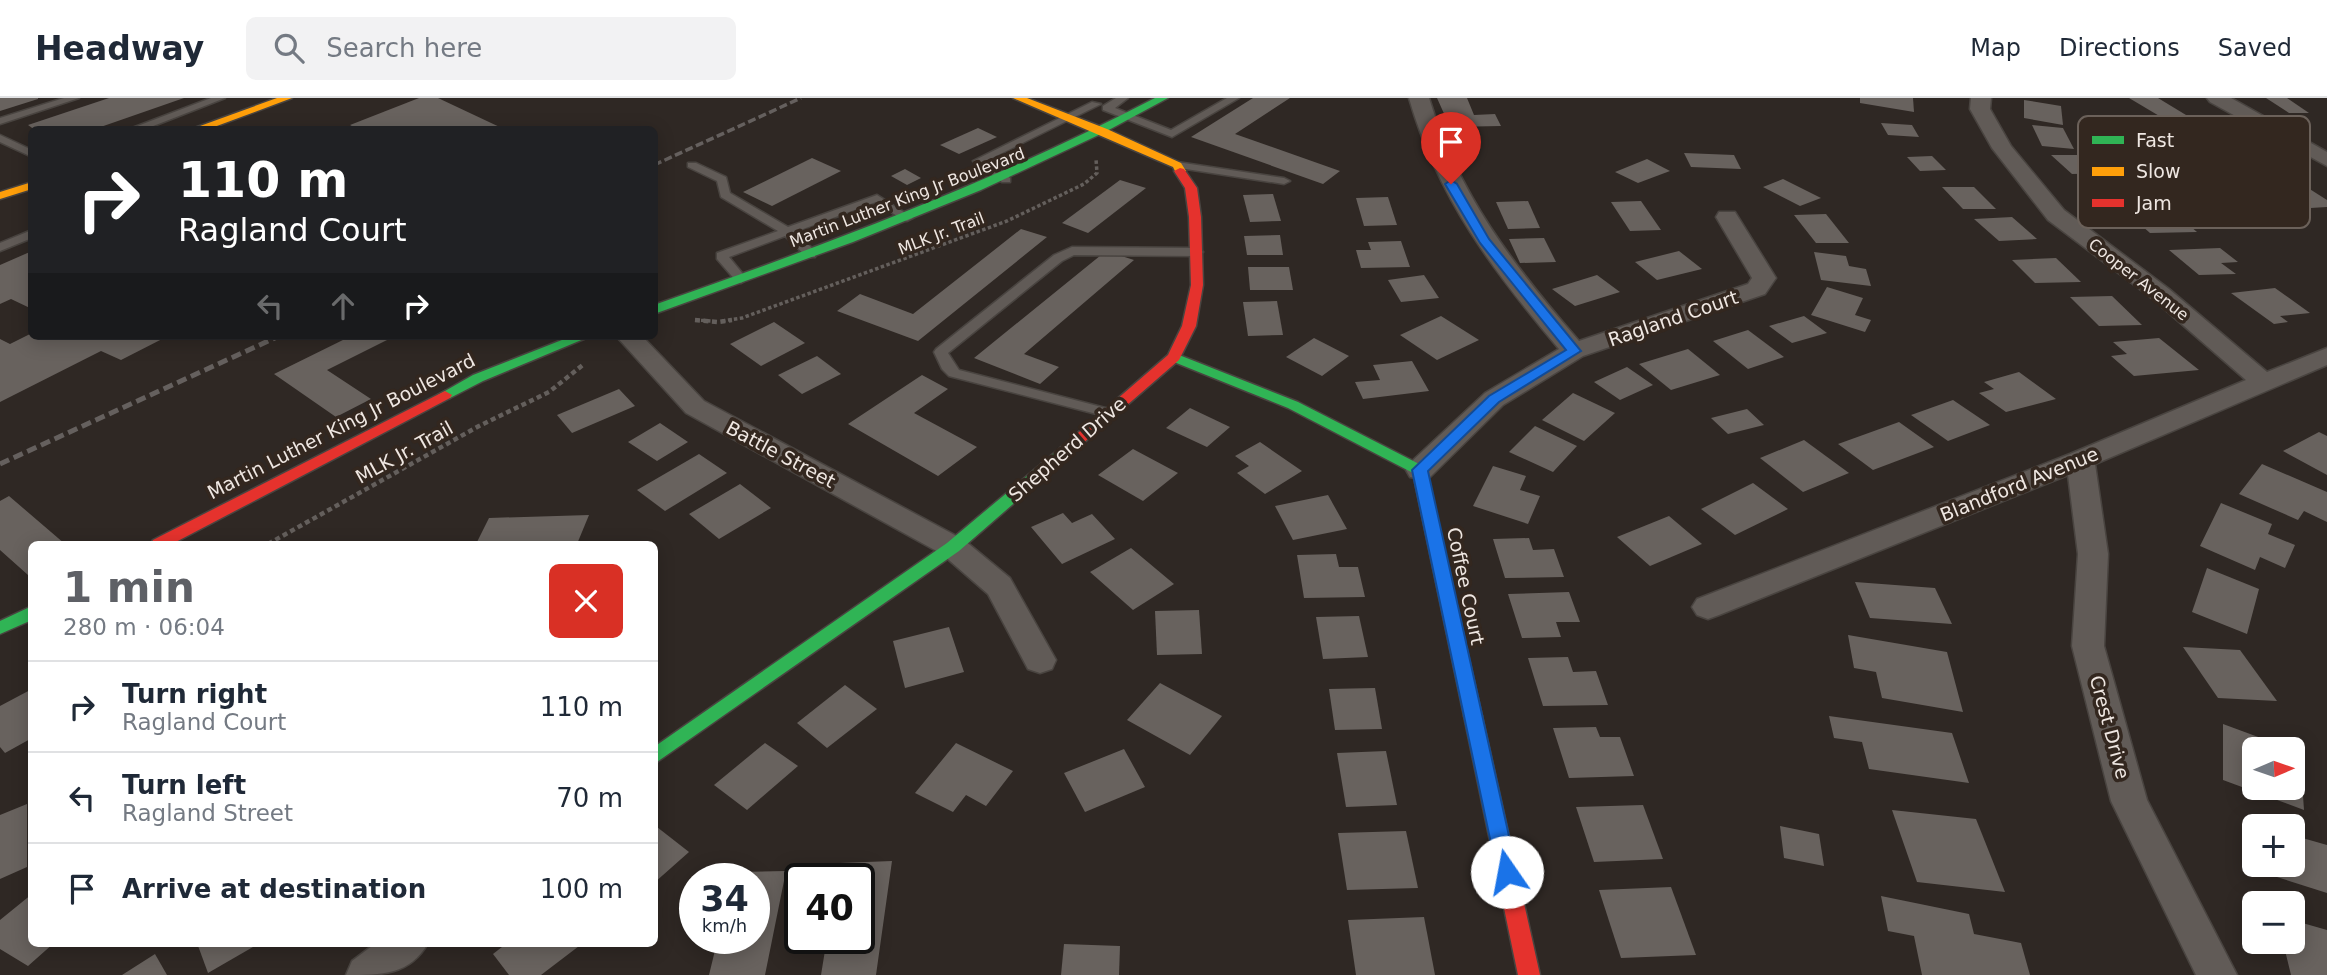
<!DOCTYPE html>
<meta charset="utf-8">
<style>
:root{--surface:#fff;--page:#f2f2f3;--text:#1f2937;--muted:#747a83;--line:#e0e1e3;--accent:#5e6066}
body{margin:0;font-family:"DejaVu Sans",sans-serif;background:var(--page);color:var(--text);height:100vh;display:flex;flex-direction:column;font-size:26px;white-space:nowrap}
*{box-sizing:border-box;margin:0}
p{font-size:23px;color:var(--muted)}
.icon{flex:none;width:38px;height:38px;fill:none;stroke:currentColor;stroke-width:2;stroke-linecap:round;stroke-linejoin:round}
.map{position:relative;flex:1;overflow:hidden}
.drawer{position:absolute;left:28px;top:443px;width:630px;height:406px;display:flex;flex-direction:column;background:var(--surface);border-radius:10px;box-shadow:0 4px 18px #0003}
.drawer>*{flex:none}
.top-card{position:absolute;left:28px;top:28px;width:630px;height:214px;border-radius:10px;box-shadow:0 4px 18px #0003;background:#202124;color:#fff;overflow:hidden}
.needle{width:46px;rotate:88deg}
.fabs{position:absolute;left:2242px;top:639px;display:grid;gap:14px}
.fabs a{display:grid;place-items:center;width:63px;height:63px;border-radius:10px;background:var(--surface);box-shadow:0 4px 18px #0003;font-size:35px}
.speed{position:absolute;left:679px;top:765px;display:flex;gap:14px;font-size:35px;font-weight:700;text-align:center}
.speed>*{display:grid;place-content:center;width:91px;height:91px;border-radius:50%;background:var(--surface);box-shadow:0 4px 18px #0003;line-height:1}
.speed small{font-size:18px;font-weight:400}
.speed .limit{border:4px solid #111;border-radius:10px;background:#fff;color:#111}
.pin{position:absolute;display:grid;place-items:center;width:60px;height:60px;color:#fff;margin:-72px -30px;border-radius:50% 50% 50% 0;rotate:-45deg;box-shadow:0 0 7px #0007}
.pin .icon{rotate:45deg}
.me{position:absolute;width:77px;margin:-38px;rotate:348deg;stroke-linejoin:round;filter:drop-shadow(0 0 5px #0008)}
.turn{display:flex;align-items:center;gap:24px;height:147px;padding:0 35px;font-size:32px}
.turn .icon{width:91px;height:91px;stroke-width:2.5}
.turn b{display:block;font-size:49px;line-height:60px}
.lanes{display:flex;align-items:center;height:66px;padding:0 35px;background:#0003;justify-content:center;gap:35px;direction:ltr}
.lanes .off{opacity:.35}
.round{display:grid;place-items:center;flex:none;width:74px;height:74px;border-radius:10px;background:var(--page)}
.headline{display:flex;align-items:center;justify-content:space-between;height:119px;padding:0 35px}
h1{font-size:42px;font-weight:600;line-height:52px;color:var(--accent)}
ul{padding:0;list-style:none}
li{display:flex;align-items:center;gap:21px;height:91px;padding:0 35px;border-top:2px solid var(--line)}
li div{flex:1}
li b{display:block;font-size:26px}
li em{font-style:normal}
header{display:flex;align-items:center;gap:42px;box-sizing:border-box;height:98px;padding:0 35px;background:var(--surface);border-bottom:2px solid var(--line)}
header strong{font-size:33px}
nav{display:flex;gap:38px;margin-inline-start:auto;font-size:24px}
.search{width:490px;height:63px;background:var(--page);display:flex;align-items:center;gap:18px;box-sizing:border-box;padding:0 24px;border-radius:10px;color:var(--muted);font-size:26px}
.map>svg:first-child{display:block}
</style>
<header>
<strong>Headway</strong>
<div class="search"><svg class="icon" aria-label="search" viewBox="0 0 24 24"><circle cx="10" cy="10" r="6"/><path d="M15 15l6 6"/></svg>Search here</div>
<nav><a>Map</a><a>Directions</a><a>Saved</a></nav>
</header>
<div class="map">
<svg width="2327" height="877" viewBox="0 0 2327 877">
<rect width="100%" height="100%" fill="#2f2824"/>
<g fill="#68625e">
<path d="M0,0h38v1l-38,12z"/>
<path d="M109,0h75l-92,32h-57l-7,-5z"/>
<path d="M419,0h19l68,32h-147l-9,-5z"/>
<path d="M1253,0h37l-55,36 105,37 -17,13 -132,-47z"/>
<path d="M1437,0h30l7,17 21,-1 6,12 -51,1z"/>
<path d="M1860,0h53l1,14 -54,-9z"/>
<path d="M2129,0h29l28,17 -25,2z"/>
<path d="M2266,0h21l22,15h-20z"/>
<path d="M2024,2l37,6 2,19 -39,-7z"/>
<path d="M1881,25l31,2 7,12 -31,-2z"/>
<path d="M2032,27l31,3 11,21 -32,-3z"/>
<path d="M978,30l19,9 -38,17 -19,-9z"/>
<path d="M1684,55l50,2 7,14 -50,-2z"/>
<path d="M2051,57h42l21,18 -42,1z"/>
<path d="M1932,58l14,14 -26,1 -13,-14z"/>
<path d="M812,60l29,13 -69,35 -29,-14z"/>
<path d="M1647,61l23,12 -32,12 -23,-11z"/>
<path d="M905,71l16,9 -14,7 -16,-9z"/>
<path d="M1783,81l38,19 -21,8 -37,-19z"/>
<path d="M1120,82l26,8 -58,45 -26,-10z"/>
<path d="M2297,83l30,19v7l-33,2 -38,-26z"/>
<path d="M1942,89h32l22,22h-33z"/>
<path d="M1273,96l8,27 -31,1 -7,-27z"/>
<path d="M1388,99l9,28 -33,1 -8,-28z"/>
<path d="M1528,103l12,27 -32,1 -12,-27z"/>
<path d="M1641,103l20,29 -31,1 -19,-29z"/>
<path d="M1826,116l23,29h-33l-22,-28z"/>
<path d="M2177,117l20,17 -47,1 -19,-17z"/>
<path d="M2012,119l25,22 -38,2 -25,-22z"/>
<path d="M1021,131l26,8 -129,104 -81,-30 23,-17 53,20z"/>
<path d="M1280,137l3,20h-36l-3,-19z"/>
<path d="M1544,140l12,24 -36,1 -11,-24z"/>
<path d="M1401,143l9,26 -49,1 -5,-18h15l-3,-8z"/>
<path d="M2220,150l18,14 -17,1 15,11 -37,1 -30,-25z"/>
<path d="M32,153v58l-21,-10 -11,5v-39z"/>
<path d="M1106,153l28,9 -110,94 35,13 -19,17 -66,-26z"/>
<path d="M1679,153l23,18 -45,11 -22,-18z"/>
<path d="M1814,154l32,4 3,10 17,3 5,17 -50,-6z"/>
<path d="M2056,160l25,24 -46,1 -23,-23z"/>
<path d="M1248,169h41l4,23h-43z"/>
<path d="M1424,177l15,23 -38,4 -13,-22z"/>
<path d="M1597,177l23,17 -45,14 -23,-17z"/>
<path d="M1827,189l36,11 -8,17 16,5 -6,12 -54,-17z"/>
<path d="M2275,190l35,25 -30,3 8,6 -14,2 -43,-31z"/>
<path d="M2112,198l30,29 -43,1 -29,-29z"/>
<path d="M1277,203l6,34 -35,1 -5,-34z"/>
<path d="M1441,218l38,24 -42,20 -37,-25z"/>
<path d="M1804,218l23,17 -35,10 -23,-17z"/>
<path d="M774,224l31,21 -44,23 -31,-22z"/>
<path d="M1748,232l36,27 -36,12 -35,-28z"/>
<path d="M32,235v3h136l-47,24 -20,-9 -101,51v-63l10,5z"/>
<path d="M351,238h44l-68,34 44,29 -35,18 -62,-43z"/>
<path d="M1314,240l35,18 -27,20 -36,-19z"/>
<path d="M2159,240l40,32 -65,6 -23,-20 16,-2 -14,-12z"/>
<path d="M1688,251l32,26 -49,15 -32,-26z"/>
<path d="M817,258l24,18 -39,20 -24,-19z"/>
<path d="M1412,263l17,30 -66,8 -8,-17 25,-2 -7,-15z"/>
<path d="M1627,269l26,18 -33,15 -26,-18z"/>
<path d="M2019,274l37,27 -50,13 -27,-19 15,-4 -10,-7z"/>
<path d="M922,277l26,14 -34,24 63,34 -39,29 -90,-52z"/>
<path d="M619,291l16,17 -63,27 -15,-18z"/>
<path d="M1573,295l42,20 -31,28 -42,-21z"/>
<path d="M1953,302l37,25 -42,16 -37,-26z"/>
<path d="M1190,310l40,19 -23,20 -41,-19z"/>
<path d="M1747,311l17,16 -36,9 -17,-16z"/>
<path d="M1899,324l35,25 -61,23 -35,-26z"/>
<path d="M660,325l28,19 -31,19 -29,-19z"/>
<path d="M1535,328l42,20 -24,26 -44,-20z"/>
<path d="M2319,334l8,4v39l-44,-24z"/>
<path d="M1804,342l45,33 -46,19 -43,-34z"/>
<path d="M1260,344l42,29 -37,23 -28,-21 12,-7 -14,-10z"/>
<path d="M1133,351l45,24 -35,28 -45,-26z"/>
<path d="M699,356l28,19 -62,38 -28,-21z"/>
<path d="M2262,366l65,28v30l-23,-11 -6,9 -59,-26z"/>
<path d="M1493,368l33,10 -6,14 20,6 -12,28 -55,-18z"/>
<path d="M1753,385l35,26 -53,26 -34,-26z"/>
<path d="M740,386l31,24 -52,31 -30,-25z"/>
<path d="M1328,397l19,34 -54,11 -18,-34z"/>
<path d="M9,398l56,48h-33v29l-4,2 -28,-25v-49z"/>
<path d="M2221,405l51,21 -4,10 27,11 -10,23 -25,-11 -5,13 -55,-24z"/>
<path d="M1063,415l9,10 20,-9 23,25 -53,25 -31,-37z"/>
<path d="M589,417l-12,29h-101l13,-26z"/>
<path d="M1669,418l33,28 -52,22 -33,-29z"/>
<path d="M1529,440l4,12 21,-1 10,28 -59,1 -12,-39z"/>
<path d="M1131,450l43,36 -41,26 -43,-38z"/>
<path d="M1336,456l3,13h19l7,30 -61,1 -7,-43z"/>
<path d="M2207,470l52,21 -12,45 -55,-22z"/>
<path d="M1855,484l80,6 17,36 -82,-6z"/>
<path d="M1569,494l11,30h-24l5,15 -39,1 -14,-44z"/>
<path d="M1199,512l3,44 -45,1 -2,-44z"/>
<path d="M1359,518l9,41 -45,2 -7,-42z"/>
<path d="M949,529l15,45 -59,16 -12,-47z"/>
<path d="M1848,537l99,17 16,60 -81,-14 -6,-26 -22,-4z"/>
<path d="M2183,549l57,3 37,51 -59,-3z"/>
<path d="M1568,559l5,15 23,-1 12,34 -65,1 -15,-48z"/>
<path d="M1160,585l62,33 -32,39 -63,-35z"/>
<path d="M845,587l32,24 -50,39 -30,-25z"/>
<path d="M1375,590l7,41 -47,1 -6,-41z"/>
<path d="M32,591v49l-27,15 -5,-6v-41z"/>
<path d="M1829,618l123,17 17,50 -100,-14 -7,-27 -28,-4z"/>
<path d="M2223,626l68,25h-37v39h38v-39l8,3 4,58 -81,-30z"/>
<path d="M1596,629l4,10h20l14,39 -65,2 -16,-50z"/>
<path d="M765,645l33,23 -51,44 -33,-25z"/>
<path d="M956,645l57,28 -27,35 -20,-11 -13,17 -38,-19z"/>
<path d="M1124,651l21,38 -60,25 -21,-39z"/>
<path d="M1386,653l11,54 -51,2 -9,-54z"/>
<path d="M27,706v63l-27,12v-64z"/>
<path d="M1643,707l20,54 -69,3 -18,-55z"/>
<path d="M1892,712l84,9 29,73 -88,-10z"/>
<path d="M1780,728l39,8 5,32 -40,-8z"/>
<path d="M657,729l32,25 -35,31v-53z"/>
<path d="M1406,733l12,57 -71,2 -9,-57z"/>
<path d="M2292,737l35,10v48l-50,-16 -3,-13h18z"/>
<path d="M892,763l-16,114h-55l6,-37h32v-60h-22l3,-15z"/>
<path d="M786,773l-21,104h-56l9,-37h36v-60h-22l2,-6z"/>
<path d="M1671,789l25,68 -75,3 -22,-68z"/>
<path d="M32,796v49h22l-26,23 -28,-17v-29z"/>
<path d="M1881,798l88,18 5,20 47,9 9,32h-108l-8,-39 -26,-5z"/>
<path d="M1424,819l11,58h-79l-8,-55z"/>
<path d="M2292,822l35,10v45h-36l-8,-33h9z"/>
<path d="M197,845h63l-52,30z"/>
<path d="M507,845h76l-42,32h-32l-16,-21z"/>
<path d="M1064,846l56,2 -1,29h-58z"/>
<path d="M155,856l12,21h-45z"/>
</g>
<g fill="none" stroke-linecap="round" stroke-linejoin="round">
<g stroke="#494440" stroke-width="3">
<g id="lane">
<path d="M64,0h15l-79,26v-6z"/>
<path d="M211,0h14l-82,32h-16z"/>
<path d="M1116,0h12l-13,10 56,22 56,-32h12l-67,39 -69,-27v-4z"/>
<path d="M1092,4l9,2 -115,57 24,17v4h-8l-29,-21z"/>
<path d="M0,37l32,15v7l-32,-15z"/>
<path d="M1177,64l107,16 6,3 -6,3 -111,-17v-4z"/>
<path d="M688,65h8l30,14 4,16 58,34 89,-32 36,23 -6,3 -4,-1 -27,-18 -81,30 20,19v6h-8l-22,-21 -56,21 18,22 -6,4 -4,-1 -20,-23v-6l61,-22 -57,-34 -4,-16 -29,-14z"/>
<path d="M32,132v8l-32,13v-8z"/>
<path d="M1072,149l125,1 6,4 -6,4 -123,-1 -12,6 -114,92 11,17 154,40 2,3 -2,3 -5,1 -159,-41 -7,-7 -8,-17 2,-3 118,-94z"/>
</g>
</g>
<g stroke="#494440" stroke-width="3">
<g id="street">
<path d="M1409,0h20c30,97 84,167 150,243l169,-57 4,-6 -36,-61 3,-5h16l41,66 -11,16 -182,62 -80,49 -73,72 -10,2 -10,-2 -4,-7 4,-7 75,-70 74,-44c-66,-78 -121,-151 -150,-251z"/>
<path d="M1971,0h20l-1,11 21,37 53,64 105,79 98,83 60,-24v17l-232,99 13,90 -4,92 43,154 90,175h-41l-85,-174 -39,-155 6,-92 -10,-79 -349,140 -11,4 -11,-4 -5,-8 5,-8 373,-145 176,-74 -93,-81 -105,-79 -56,-72 -22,-39z"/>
<path d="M2207,0h24l96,54v14l-117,-64z"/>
<path d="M616,238h26l62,65 260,139 46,38 46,82 -4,9 -12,4 -12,-4 -40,-75 -46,-40 -256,-141z"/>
<path d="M376,845h52c-18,32 -46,32 -82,32l6,-14z"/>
</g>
</g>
<g stroke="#494440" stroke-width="3">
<g id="fast">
<path d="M1155,0h13l-63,34 -124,58 -128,52 -199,72v-9c171,-60 340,-123 501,-207z"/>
<path d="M572,238h19l-108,45 -33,17h-10l-2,-3 35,-20z"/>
<path d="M1174,255l124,49 127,65 57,249 -3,5 -6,2 -6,-2 -3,-5 -51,-243 -125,-65 -119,-48v-6z"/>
<path d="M1076,339l7,5 -2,3 -122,106 -305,213v-17l293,-204 124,-104z"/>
<path d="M32,508v14l-32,14v-13z"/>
</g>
</g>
<g stroke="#494440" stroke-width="3">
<g id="slow">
<path d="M277,0h15l-86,32h-17z"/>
<path d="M1013,0h14l80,31 74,34 5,8 -10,2 -3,-6z"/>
<path d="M32,84v7l-32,10v-7z"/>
</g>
</g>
<g stroke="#494440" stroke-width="3">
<g id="jam">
<path d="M1180,70l4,1 13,19 4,29 2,68 -7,41 -17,34 -98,85h-10l-2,-3 2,-3 97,-84 14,-29 9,-41 -2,-68 -4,-29 -11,-17z"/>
<path d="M445,293l7,4 -2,3 -278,146h-21l2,-4z"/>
<path d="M1473,611l6,2 3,5 58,259h-22l-54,-259 3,-5z"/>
</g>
</g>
<g stroke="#645f5c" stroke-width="3.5" stroke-dasharray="3.5 2.5" stroke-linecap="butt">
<path d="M695,222l16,1"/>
<path d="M722,223l20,-3 265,-97 77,-37 13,-11 -1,-14"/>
</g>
<g stroke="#645f5c" stroke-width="4.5" stroke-dasharray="5 3.5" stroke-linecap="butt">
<path d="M695,222l23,2 14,-2"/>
<path d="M268,446l211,-118 70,-34 35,-28"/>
</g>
<use href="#lane" fill="#615b57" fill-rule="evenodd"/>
<use href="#street" fill="#615b57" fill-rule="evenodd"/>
<use href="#fast" fill="#30b455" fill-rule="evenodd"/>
<use href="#slow" fill="#ff9f0a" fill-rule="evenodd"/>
<use href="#jam" fill="#e5322d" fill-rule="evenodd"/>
<path stroke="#65605e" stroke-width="3.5" stroke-dasharray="8 3.5" stroke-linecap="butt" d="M654,67l147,-67"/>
<path stroke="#65605e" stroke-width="5" stroke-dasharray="10 5" stroke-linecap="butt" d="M0,366l279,-128"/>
</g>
<path fill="#1a73e8" stroke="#114b97" stroke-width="2" d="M1451,82l6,4 32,55 92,112 -82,51 -71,69 89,401 -3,7 -7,2 -7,-2 -3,-7 -85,-402 77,-74 77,-46 -86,-107 -35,-59z"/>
<g text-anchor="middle" stroke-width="7" stroke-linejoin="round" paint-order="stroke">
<g font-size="16" fill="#efe7e2" stroke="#33271f">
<text transform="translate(907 99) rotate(-21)" y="6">Martin Luther King Jr Boulevard</text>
<text transform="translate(941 135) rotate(-21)" y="6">MLK Jr. Trail</text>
<text transform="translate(2139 181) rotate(38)" y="6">Cooper Avenue</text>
</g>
<g font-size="19" fill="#efe7e2" stroke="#33271f">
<text transform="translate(1673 220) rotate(-19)" y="7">Ragland Court</text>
<text transform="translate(341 328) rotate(-27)" y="7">Martin Luther King Jr Boulevard</text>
<text transform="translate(1067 351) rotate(-41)" y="7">Shepherd Drive</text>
<text transform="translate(404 354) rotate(-29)" y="7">MLK Jr. Trail</text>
<text transform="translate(781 356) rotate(28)" y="7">Battle Street</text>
<text transform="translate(2019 386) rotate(-22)" y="7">Blandford Avenue</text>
<text transform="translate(1466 488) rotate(78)" y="7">Coffee Court</text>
<text transform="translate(2110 629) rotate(75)" y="7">Crest Drive</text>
</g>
</g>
<rect x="2078" y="18" width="232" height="112" rx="10" fill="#33271f" stroke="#6b615a" stroke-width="2"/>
<rect x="2092" y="38" width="32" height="8" fill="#30b455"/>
<rect x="2092" y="69" width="32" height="9" fill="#ff9f0a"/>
<rect x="2092" y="101" width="32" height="8" fill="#e5322d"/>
<g font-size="19" fill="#efe7e2">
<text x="2136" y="49">Fast</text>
<text x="2136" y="80">Slow</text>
<text x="2136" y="112">Jam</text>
</g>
</svg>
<div class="fabs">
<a><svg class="needle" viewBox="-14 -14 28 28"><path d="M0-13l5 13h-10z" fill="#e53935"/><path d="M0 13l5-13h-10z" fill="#747a83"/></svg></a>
<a>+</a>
<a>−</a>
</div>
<div class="speed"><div>34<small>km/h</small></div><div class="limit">40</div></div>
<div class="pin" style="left:1451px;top:86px;background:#d93025"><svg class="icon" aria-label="arrive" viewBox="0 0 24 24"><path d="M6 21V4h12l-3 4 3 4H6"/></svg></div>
<svg class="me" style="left:1507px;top:774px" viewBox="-20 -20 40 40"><circle r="19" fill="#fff"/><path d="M0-13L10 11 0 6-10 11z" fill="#1a73e8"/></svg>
<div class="top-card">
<div class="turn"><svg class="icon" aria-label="right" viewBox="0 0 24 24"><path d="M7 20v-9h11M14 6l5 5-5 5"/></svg><div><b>110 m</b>Ragland Court</div></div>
<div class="lanes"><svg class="icon off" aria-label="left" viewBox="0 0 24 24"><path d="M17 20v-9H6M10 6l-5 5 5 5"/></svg><svg class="icon off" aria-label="ahead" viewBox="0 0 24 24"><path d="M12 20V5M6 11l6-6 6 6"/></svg><svg class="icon" aria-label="right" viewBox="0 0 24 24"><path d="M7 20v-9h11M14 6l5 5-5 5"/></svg></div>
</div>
<section class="drawer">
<div class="headline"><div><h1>1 min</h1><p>280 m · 06:04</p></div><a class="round" style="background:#d93025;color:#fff"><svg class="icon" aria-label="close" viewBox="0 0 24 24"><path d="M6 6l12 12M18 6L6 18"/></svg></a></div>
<ul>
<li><svg class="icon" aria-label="right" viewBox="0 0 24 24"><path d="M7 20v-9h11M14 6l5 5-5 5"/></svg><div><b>Turn right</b><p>Ragland Court</p></div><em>110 m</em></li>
<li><svg class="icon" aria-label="left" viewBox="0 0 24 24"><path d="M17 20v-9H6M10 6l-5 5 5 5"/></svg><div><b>Turn left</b><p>Ragland Street</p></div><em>70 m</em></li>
<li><svg class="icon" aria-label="arrive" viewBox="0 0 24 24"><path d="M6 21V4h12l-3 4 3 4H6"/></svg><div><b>Arrive at destination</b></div><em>100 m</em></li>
</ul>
</section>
</div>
